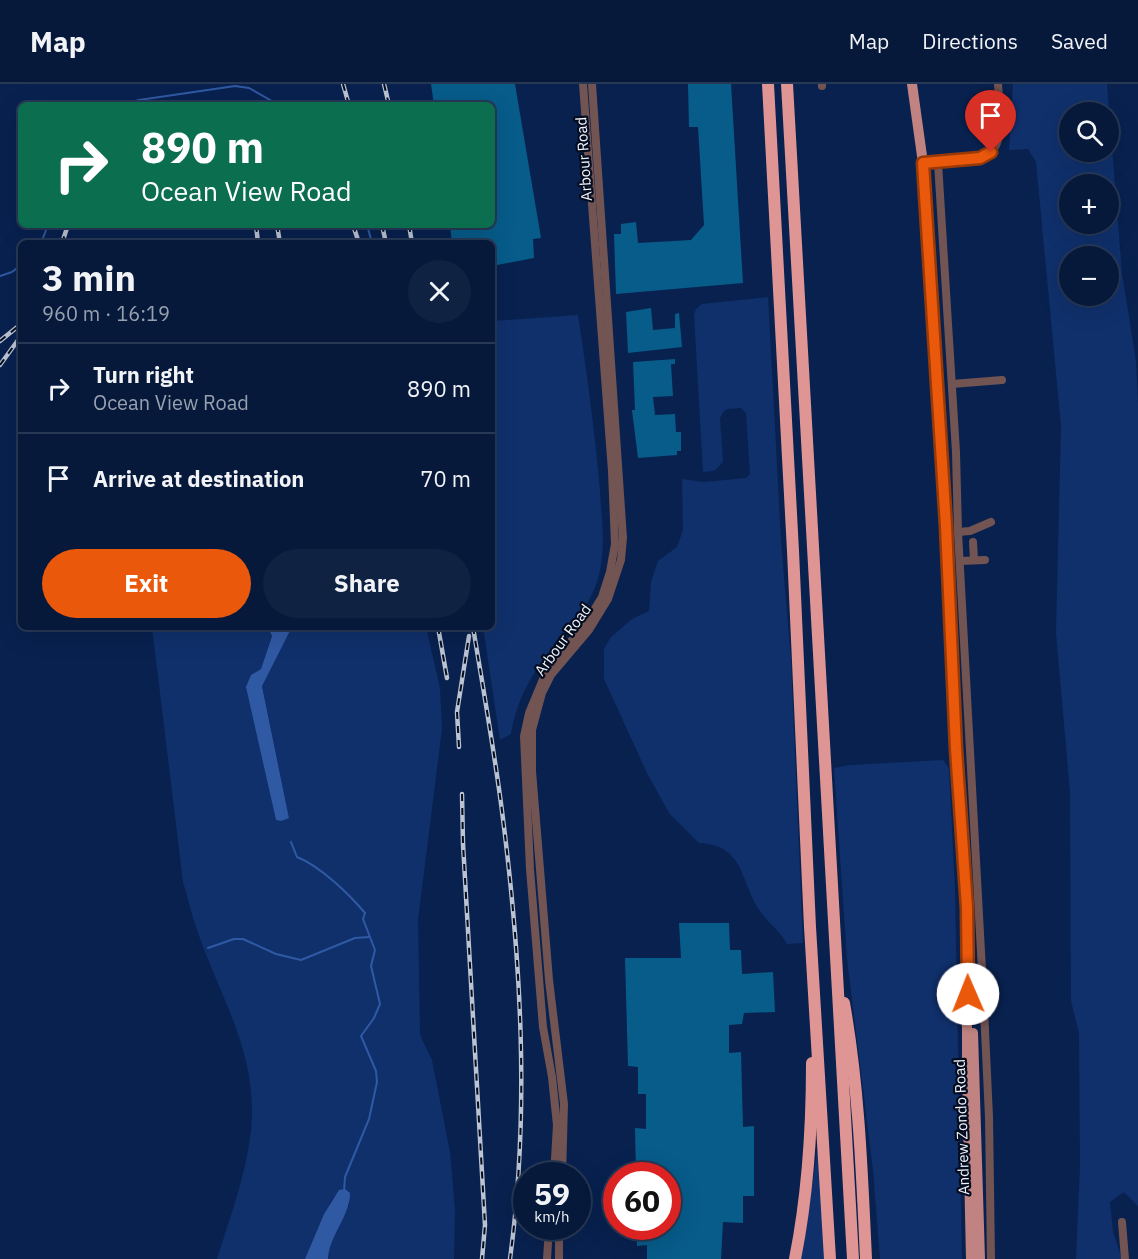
<!DOCTYPE html>
<meta charset="utf-8">
<style>
:root{--surface:#06193b;--page:#0f2242;--text:#f1f3f6;--muted:#98a0af;--line:#273855;--accent:#ea580c}
body{margin:0;font-family:"IBM Plex Sans",sans-serif;background:var(--page);color:var(--text);height:100vh;display:flex;flex-direction:column;font-size:22px;white-space:nowrap}
*{box-sizing:border-box;margin:0}
p{font-size:20px;color:var(--muted)}
.icon{flex:none;width:33px;height:33px;fill:none;stroke:currentColor;stroke-width:2;stroke-linecap:round;stroke-linejoin:round}
.map{position:relative;flex:1;overflow:hidden}
.details{position:absolute;left:18px;top:156px;width:477px;height:390px;display:flex;flex-direction:column;background:var(--surface);border-radius:9px;box-shadow:0 6px 24px #0002,0 0 0 2px var(--line)}
.details>*{flex:none}
.top-card{position:absolute;left:18px;top:18px;width:477px;height:126px;border-radius:9px;box-shadow:0 6px 24px #0002,0 0 0 2px var(--line);background:#0b6e4f;color:#fff;overflow:hidden}
.controls{position:absolute;left:1059px;top:18px;display:grid;gap:12px}
.controls a{display:grid;place-items:center;width:60px;height:60px;border-radius:50%;background:var(--surface);box-shadow:0 6px 24px #0002,0 0 0 2px var(--line);font-size:30px}
.speed{position:absolute;left:513px;top:1078px;display:flex;gap:12px;font-size:30px;font-weight:700;text-align:center}
.speed>*{display:grid;place-content:center;width:78px;height:78px;border-radius:50%;background:var(--surface);box-shadow:0 6px 24px #0002,0 0 0 2px var(--line);line-height:1}
.speed small{font-size:15px;font-weight:400}
.speed .limit{border:9px solid #d22;background:#fff;color:#111}
.pin{position:absolute;display:grid;place-items:center;width:51px;height:51px;color:#fff;margin:-62px -26px;border-radius:50% 50% 50% 0;rotate:-45deg;box-shadow:0 0 6px #0007}
.pin .icon{rotate:45deg}
.me{position:absolute;width:66px;margin:-33px;rotate:359deg;stroke-linejoin:round;filter:drop-shadow(0 0 4px #0008)}
.turn{display:flex;align-items:center;gap:21px;height:126px;padding:0 24px;font-size:27px}
.turn .icon{width:78px;height:78px;stroke-width:2.5}
.turn b{display:block;font-size:42px;line-height:51px}
.round{display:grid;place-items:center;flex:none;width:63px;height:63px;border-radius:32px;background:var(--page)}
.overview{display:flex;align-items:center;justify-content:space-between;height:102px;padding:0 24px}
h1{font-size:36px;font-weight:800;line-height:45px}
.action{display:flex;gap:12px;margin-top:auto;padding:12px 24px}
.action a{flex:1;height:69px;border-radius:36px;background:var(--accent);color:#fff;font-size:24px;font-weight:800;line-height:69px;text-align:center}
.action a+a{background:var(--page);color:var(--text)}
ul{padding:0;list-style:none}
li{display:flex;align-items:center;gap:18px;height:90px;padding:0 24px;border-top:2px solid var(--line)}
li div{flex:1}
li b{display:block;font-size:22px}
li em{font-style:normal}
header{display:flex;align-items:center;gap:36px;box-sizing:border-box;height:84px;padding:0 30px;background:var(--surface);border-bottom:2px solid var(--line)}
header strong{font-size:28px}
nav{display:flex;gap:33px;margin-inline-start:auto;font-size:21px}
.map>svg:first-child{display:block}
</style>
<header>
<strong>Map</strong>
<nav><a>Map</a><a>Directions</a><a>Saved</a></nav>
</header>
<div class="map">
<svg width="1138" height="1175" viewBox="0 0 1138 1175">
<rect width="100%" height="100%" fill="#08214f"/>
<g fill="#10306c" fill-rule="evenodd">
<path d="M1013,0h94l15,189 14,88 2,42v803l-14,-14 -14,10 3,30 9,27h-46l4,-93 -1,-133 -8,-32 -1,-209 -14,-159 5,-207 -25,-264 -8,-13 -19,1zM1070,28h38v40h-38zM1070,100h38v40h-38zM1070,172h38v40h-38z"/>
<path d="M768,213l13,243 10,121 12,282 -16,1c-6,-12 -19,-21 -27,-33 -21,-31 -14,-65 -61,-68l-30,-30 -23,-42 -42,-92v-30l7,-12 21,-18 17,-8 2,-29 7,-21 19,-14 6,-17 -1,-51 22,3 42,-4 4,-4 -4,-61 -5,-5 -14,1 -4,3 -3,6 3,44 -9,9 -11,1 -9,-157 2,-6 6,-5z"/>
<path d="M578,231c9,59 17,117 22,176 2,35 8,70 -8,103 -7,15 -18,28 -29,41 -26,30 -45,58 -52,99l-11,6 -17,-113h9v-306z"/>
<path d="M152,543h116l4,8 -11,34 -10,6 -4,12 29,133 5,1 8,-4 -27,-132 30,-58h134l14,61 2,41 -24,191 2,115 12,25 18,92 5,57 -1,50h-126v-11l22,-45 -16,-6 -10,17 -19,45h-88c13,-42 29,-84 34,-128 8,-81 -34,-137 -57,-210 -4,-13 -7,-26 -11,-39z"/>
<path d="M943,676l6,8 6,123 7,368h-82l-7,-89 -26,-211 -13,-191 16,-3z"/>
<path d="M819,1054l6,121h-24z"/>
</g>
<g fill="#3059a4">
<path d="M268,543h24l-30,59 27,132 -8,3 -5,-1 -30,-133 5,-12 10,-6 11,-33z"/>
<path d="M345,1105l5,4c0,24 -21,42 -22,66h-23l19,-45 15,-24z"/>
</g>
<g fill="none" stroke-linecap="round" stroke-linejoin="round">
<g stroke="#3059a4" stroke-width="2">
<path d="M123,21l16,-5 96,-14 14,2 30,17"/>
<path d="M367,141l5,18"/>
<path d="M41,159l7,-18"/>
<path d="M0,192l12,-4 9,-7"/>
<path d="M291,758l6,15c23,9 52,37 68,56l-2,6 12,31 -4,16 9,38 -6,14 -13,18 15,35 1,11 -8,37 -24,58 -1,14"/>
<path d="M208,864l26,-9h9l33,15 25,6 54,-22 14,-1"/>
</g>
</g>
<g fill="#075c8a">
<path d="M431,0h84l26,154 -8,1 1,19 -42,8v-23h-40l-2,-18h42v-120h-58z"/>
<path d="M688,0h43l12,199 -127,11 -2,-60h7v-10l15,-2 2,21 53,-3 13,-15 -6,-98h-9z"/>
<path d="M651,224l2,22 22,-2v-14l4,-1 3,34 -54,6 -2,-41z"/>
<path d="M675,275v5h-4l2,32 -20,1 2,18 20,-1 1,18h5v19h-4v4l-39,3 -6,-48h3l-2,-48z"/>
<path d="M679,839h50l1,27h11l1,24 31,-2 2,40 -31,1 -2,11 -13,1v28l12,-1 2,75 11,-1v70h-11v27l-20,-1 -2,37h-74v-14l-10,1v-19h31v-51h-32l-1,-48 11,1v-35h-8v-27l-10,-1 -3,-108h56z"/>
</g>
<g fill="none" stroke-linecap="round" stroke-linejoin="round">
<g stroke="#725453" stroke-width="8">
<path d="M822,0v2"/>
<path d="M923,79c21,-1 69,2 75,-23 5,-17 1,-39 0,-56"/>
<path d="M938,79l18,289 2,80 25,456 6,129 2,142"/>
<path d="M952,300l50,-4"/>
<path d="M958,448l12,-1 21,-9"/>
<path d="M973,458l1,18"/>
<path d="M960,477l25,-1"/>
<path d="M554,1092l3,-51 -5,-48 -9,-50 -13,-158 -6,-133 5,-23 17,-41 40,-49 16,-26 8,-25 5,-28 -3,-73 -29,-387"/>
<path d="M562,1092l2,-72 -15,-124 -17,-209v-41l10,-37 9,-18 38,-45 19,-31 13,-39 2,-22 -31,-454"/>
<path d="M1122,1138l3,37"/>
<path d="M547,1175l2,-32"/>
<path d="M559,1175v-32"/>
</g>
<g stroke="#c08381" stroke-width="10">
<path d="M912,0l11,79 4,52 40,693v165l4,186"/>
<path d="M973,949l7,226"/>
</g>
<g stroke="#df9593" stroke-width="12">
<path d="M768,0l25,467 17,376 20,332"/>
<path d="M787,0l66,1175"/>
<path d="M844,919c15,85 18,170 22,256"/>
<path d="M795,1175c13,-65 17,-129 17,-196"/>
</g>
<g stroke="#bbc3d3" stroke-width="4.5">
<g id="rail">
<path d="M343,0l6,21"/>
<path d="M384,0l5,21"/>
<path d="M256,141l2,18"/>
<path d="M277,141l3,18"/>
<path d="M353,141l6,18"/>
<path d="M382,141l4,18"/>
<path d="M409,141l3,18"/>
<path d="M62,159l6,-18"/>
<path d="M0,257l21,-17"/>
<path d="M0,281l21,-29"/>
<path d="M438,543l9,51"/>
<path d="M473,543c10,61 21,122 29,184 19,148 28,300 8,448"/>
<path d="M459,663l-2,-35 12,-76"/>
<path d="M462,710l1,50 22,381 -3,34"/>
</g>
</g>
<use href="#rail" stroke="#040c20" stroke-width="2" stroke-dasharray="7" stroke-linecap="butt"/>
</g>
<g fill="none" stroke-linecap="round" stroke-linejoin="round">
<g stroke="#983908" stroke-width="15">
<path id="route" d="M968,910l-1,-86 -11,-159 -10,-223 -23,-363 57,-5 11,-6"/>
</g>
<use href="#route" stroke="#ea580c" stroke-width="10"/>
</g>
<g text-anchor="middle" stroke-width="4.5" stroke-linejoin="round" paint-order="stroke">
<g font-size="15" fill="#f1f4fa" stroke="#040c20">
<text transform="translate(584 75) rotate(-94)" y="5">Arbour Road</text>
<text transform="translate(563 556) rotate(-54)" y="5">Arbour Road</text>
<text transform="translate(962 1043) rotate(-92)" y="5">Andrew Zondo Road</text>
</g>
</g>
</svg>
<div class="controls">
<a><svg class="icon" aria-label="search" viewBox="0 0 24 24"><circle cx="10" cy="10" r="6"/><path d="M15 15l6 6"/></svg></a>
<a>+</a>
<a>−</a>
</div>
<div class="speed"><div>59<small>km/h</small></div><div class="limit">60</div></div>
<div class="pin" style="left:991px;top:68px;background:#d93025"><svg class="icon" aria-label="arrive" viewBox="0 0 24 24"><path d="M6 21V4h12l-3 4 3 4H6"/></svg></div>
<svg class="me" style="left:968px;top:910px" viewBox="-20 -20 40 40"><circle r="19" fill="#fff"/><path d="M0-13L10 11 0 6-10 11z" fill="#ea580c"/></svg>
<div class="top-card">
<div class="turn"><svg class="icon" aria-label="right" viewBox="0 0 24 24"><path d="M7 20v-9h11M14 6l5 5-5 5"/></svg><div><b>890 m</b>Ocean View Road</div></div>
</div>
<section class="details">
<div class="overview"><div><h1>3 min</h1><p>960 m · 16:19</p></div><a class="round"><svg class="icon" aria-label="close" viewBox="0 0 24 24"><path d="M6 6l12 12M18 6L6 18"/></svg></a></div>
<ul>
<li><svg class="icon" aria-label="right" viewBox="0 0 24 24"><path d="M7 20v-9h11M14 6l5 5-5 5"/></svg><div><b>Turn right</b><p>Ocean View Road</p></div><em>890 m</em></li>
<li><svg class="icon" aria-label="arrive" viewBox="0 0 24 24"><path d="M6 21V4h12l-3 4 3 4H6"/></svg><div><b>Arrive at destination</b></div><em>70 m</em></li>
</ul>
<div class="action"><a>Exit</a><a>Share</a></div>
</section>
</div>
